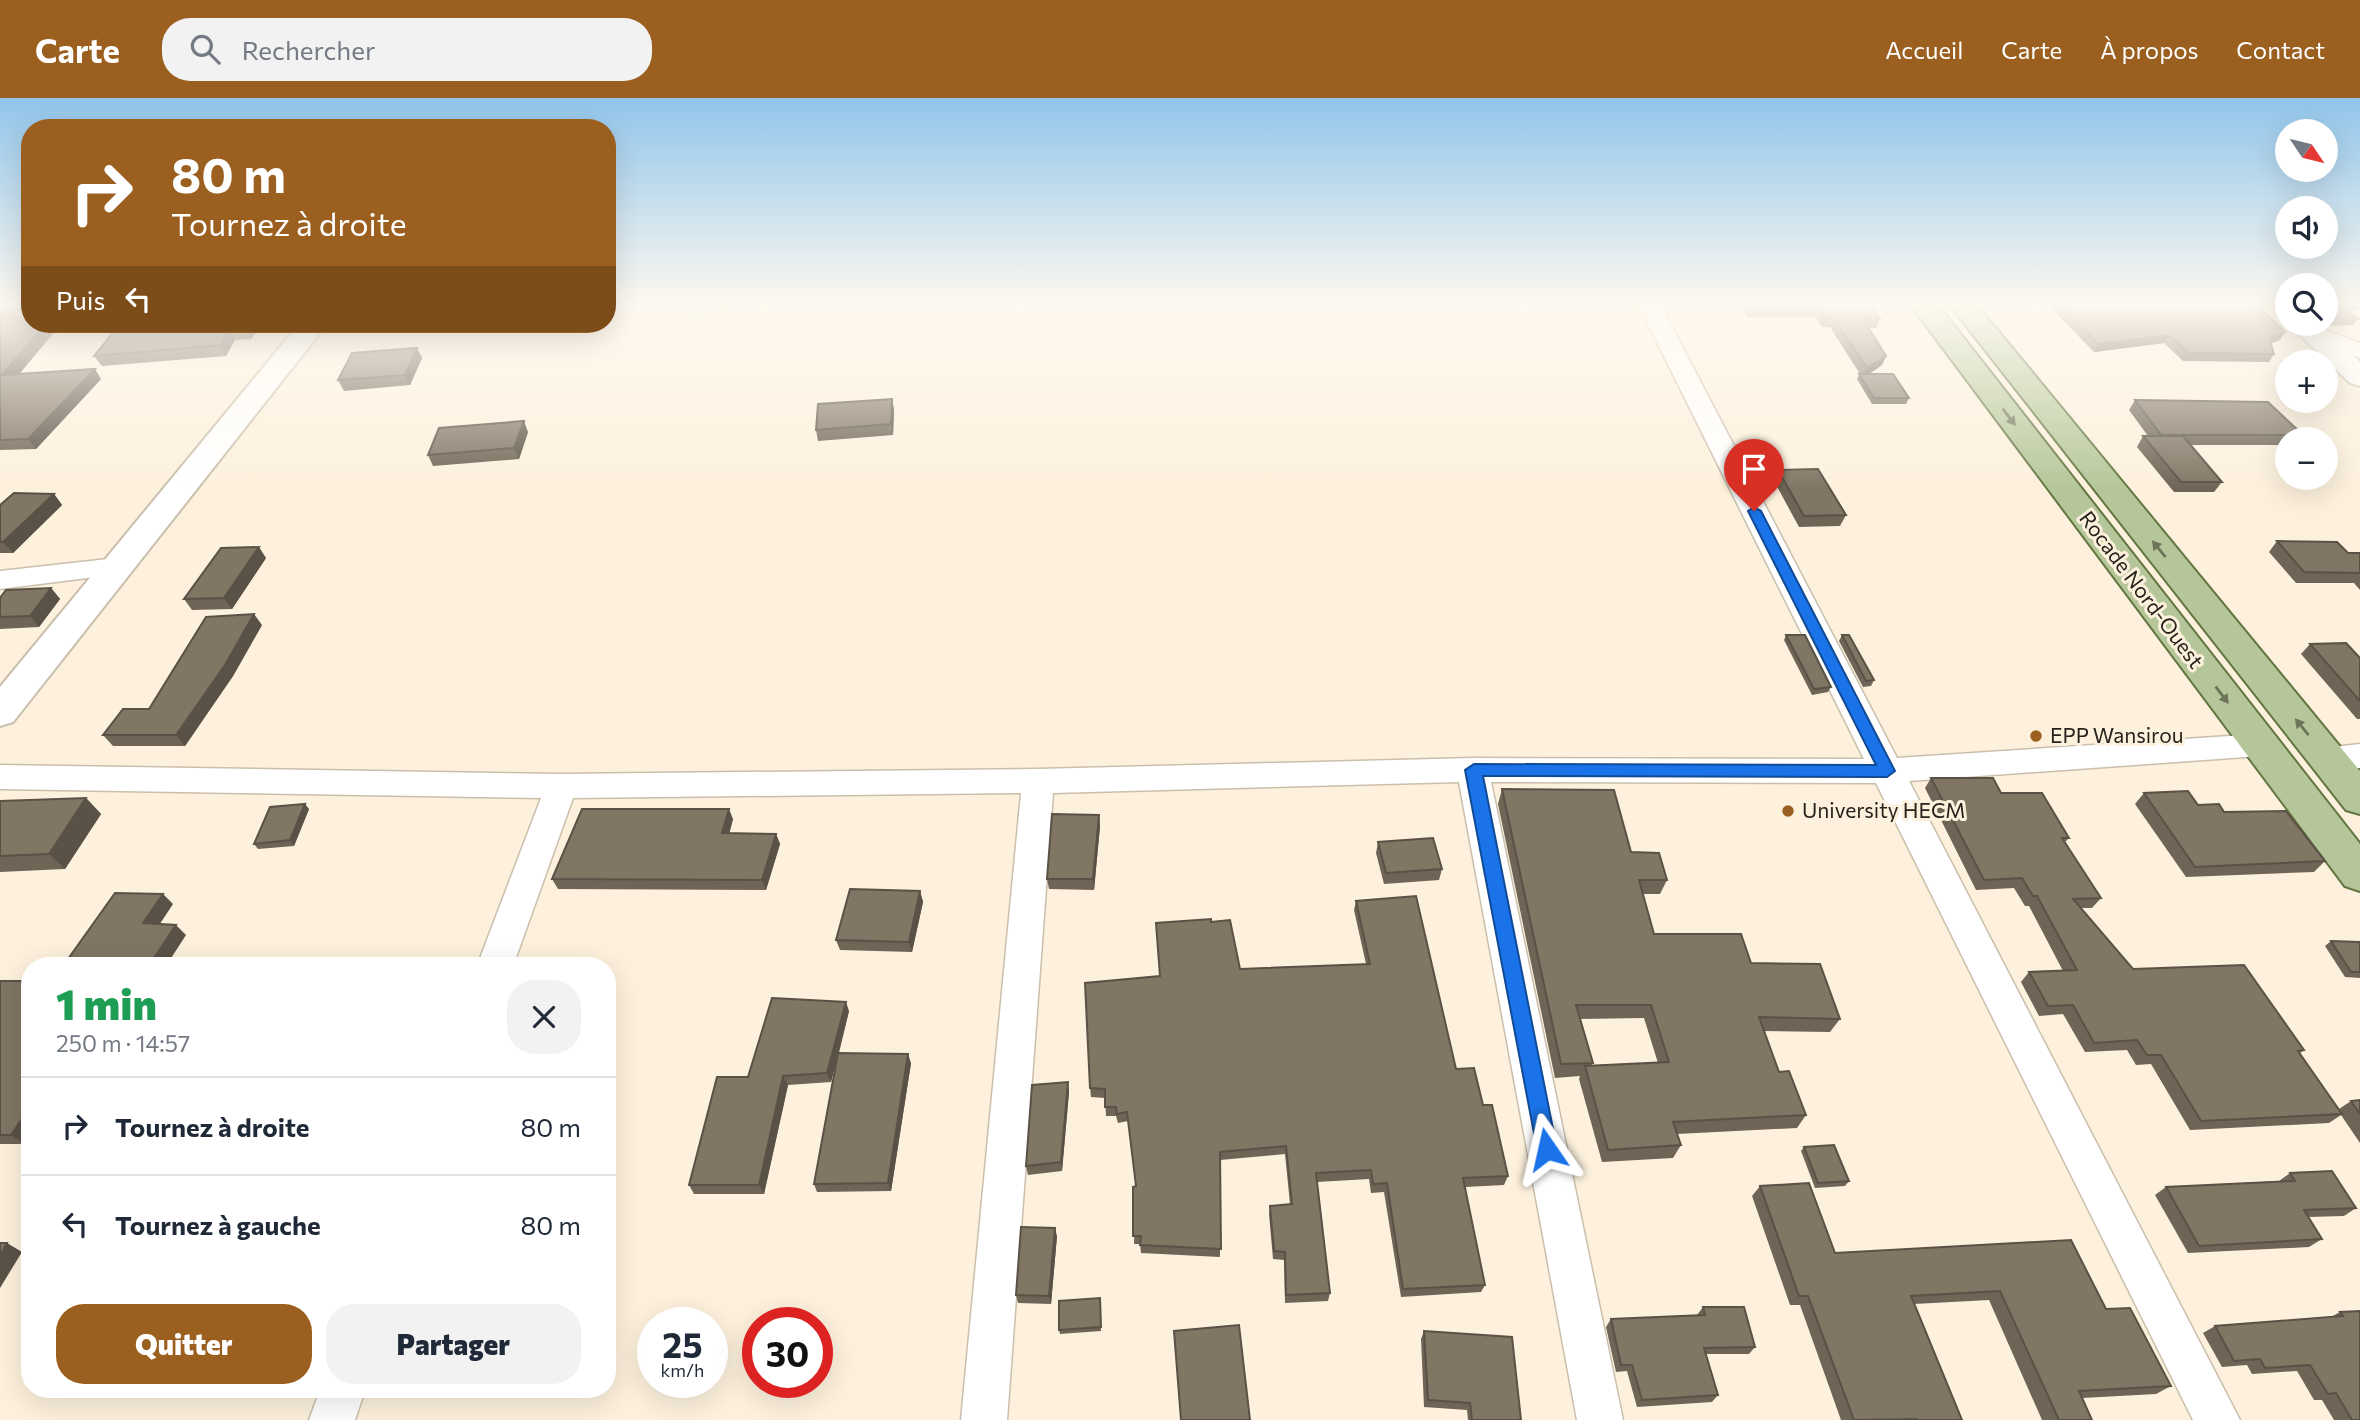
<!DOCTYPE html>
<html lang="fr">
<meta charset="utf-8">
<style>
:root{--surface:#fff;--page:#f2f2f3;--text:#1f2937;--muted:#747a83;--line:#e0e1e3;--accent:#9b6020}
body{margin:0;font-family:Commissioner,sans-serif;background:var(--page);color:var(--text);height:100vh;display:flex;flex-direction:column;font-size:26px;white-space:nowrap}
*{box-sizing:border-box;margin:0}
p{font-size:23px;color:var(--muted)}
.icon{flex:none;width:38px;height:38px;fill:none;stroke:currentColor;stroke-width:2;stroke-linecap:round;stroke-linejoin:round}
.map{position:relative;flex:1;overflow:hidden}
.drawer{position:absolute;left:21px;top:859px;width:595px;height:441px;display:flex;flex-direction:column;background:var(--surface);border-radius:28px;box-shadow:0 7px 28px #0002}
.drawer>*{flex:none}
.top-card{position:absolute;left:21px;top:21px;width:595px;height:214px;border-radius:28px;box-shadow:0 7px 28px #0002;background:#9b6020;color:#fff;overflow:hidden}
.needle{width:46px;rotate:125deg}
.tools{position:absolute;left:2275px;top:21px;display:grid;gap:14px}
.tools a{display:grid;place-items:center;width:63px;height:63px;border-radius:50%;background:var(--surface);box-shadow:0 7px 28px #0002;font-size:35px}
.speed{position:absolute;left:637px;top:1209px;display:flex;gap:14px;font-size:35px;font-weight:700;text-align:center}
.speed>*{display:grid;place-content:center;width:91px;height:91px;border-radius:50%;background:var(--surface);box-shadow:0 7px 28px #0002;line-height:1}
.speed small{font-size:18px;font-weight:400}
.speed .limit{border:10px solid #d22;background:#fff;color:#111}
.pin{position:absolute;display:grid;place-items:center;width:60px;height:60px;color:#fff;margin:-72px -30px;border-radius:50% 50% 50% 0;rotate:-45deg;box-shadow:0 0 7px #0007}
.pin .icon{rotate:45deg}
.me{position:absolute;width:77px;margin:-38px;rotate:349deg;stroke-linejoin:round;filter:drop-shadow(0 0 5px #0008)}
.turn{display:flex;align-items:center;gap:24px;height:147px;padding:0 35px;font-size:32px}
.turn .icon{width:91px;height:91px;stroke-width:2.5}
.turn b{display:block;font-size:49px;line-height:60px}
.then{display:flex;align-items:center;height:66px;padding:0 35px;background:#0003;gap:14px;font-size:26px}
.round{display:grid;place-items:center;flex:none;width:74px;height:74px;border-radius:28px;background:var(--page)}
.headline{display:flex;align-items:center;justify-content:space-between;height:119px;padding:0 35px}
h1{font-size:42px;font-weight:800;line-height:52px;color:#1e9e55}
.cta{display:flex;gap:14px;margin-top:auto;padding:14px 35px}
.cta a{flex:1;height:80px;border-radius:28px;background:var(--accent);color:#fff;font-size:28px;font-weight:800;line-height:80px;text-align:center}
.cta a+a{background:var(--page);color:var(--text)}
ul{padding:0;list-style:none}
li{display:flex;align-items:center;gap:21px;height:98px;padding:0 35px;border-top:2px solid var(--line)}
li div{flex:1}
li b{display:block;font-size:26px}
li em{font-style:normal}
header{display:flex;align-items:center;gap:42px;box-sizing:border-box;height:98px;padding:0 35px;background:var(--accent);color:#fff}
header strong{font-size:33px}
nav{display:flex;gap:38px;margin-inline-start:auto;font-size:24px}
.search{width:490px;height:63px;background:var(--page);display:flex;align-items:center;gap:18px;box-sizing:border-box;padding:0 24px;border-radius:28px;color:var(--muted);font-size:26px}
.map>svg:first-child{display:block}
</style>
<header>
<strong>Carte</strong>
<div class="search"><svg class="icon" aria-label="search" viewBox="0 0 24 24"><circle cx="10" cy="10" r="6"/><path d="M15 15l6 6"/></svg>Rechercher</div>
<nav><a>Accueil</a><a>Carte</a><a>À propos</a><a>Contact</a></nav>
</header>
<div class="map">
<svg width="2360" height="1322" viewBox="0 0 2360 1322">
<rect width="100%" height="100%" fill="#fdf1dd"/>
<path fill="#d4d9bf" d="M668,206h61l-36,16z"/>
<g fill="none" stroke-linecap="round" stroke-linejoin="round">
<g stroke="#cabfac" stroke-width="3">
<g id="minor">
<path d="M1638,206h22l237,454 363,-24 11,3 5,8 -5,8 -11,3 -351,25 331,639h-47l-317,-637 -385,-1 132,638h-46l-118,-638 -406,11 -46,627h-46l60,-627 -448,5 -60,168h-36l64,-168 -541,-9v-24l561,9 477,-5 435,-11 391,1z"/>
<path d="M2312,227l48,18v15l-56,-21 -3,-5 3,-5z"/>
<path d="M117,460l10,3 4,6 -4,6 -127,16v-18z"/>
<path d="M2360,646v24l-34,1 -11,-4 -5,-8 5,-8z"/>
<path d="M320,1292h45l-10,30h-46z"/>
</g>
</g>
<g stroke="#cabfac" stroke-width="4">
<g id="tertiary">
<path d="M299,226h28l-314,398 -13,4v-39z"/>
<path d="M2289,226h30l41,38v24l-10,-3z"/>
</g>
</g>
<g stroke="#637541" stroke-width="4">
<g id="primary">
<path d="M1910,206h27l423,540v47l-15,-5z"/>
<path d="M1949,206h27l384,467v43l-14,-4z"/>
</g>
</g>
<use href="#minor" fill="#fff" fill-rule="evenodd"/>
<use href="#tertiary" fill="#fff" fill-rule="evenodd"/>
<use href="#primary" fill="#b5c79a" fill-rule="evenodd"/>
</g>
<g fill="#6f6556" fill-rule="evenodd">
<path d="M1739,206h132l9,15 -4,9h-7l17,28 -4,9 -13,9 40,24 -3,6h-34l-15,-25 3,-5 -30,-47h-8l-6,-10h-69z"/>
<path d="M2047,206h209l24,36 -9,3 3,11 -5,8 -86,-1 -19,-18 -70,9z"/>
<path d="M2270,206h17v10z"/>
<path d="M2326,206h34l-11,9 9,6 -5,6 -28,1 -3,-2h4z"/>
<path d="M0,212l30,14h232l-11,15 -16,1 -9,16 -124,10 -8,-10 21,-26 -60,1 -36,43 82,5 -65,70 -36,1z"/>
<path d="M417,250l5,10 -12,27 -66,6 -6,-11z"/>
<path d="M892,301l2,11 -1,25 -75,6 -2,-11z"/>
<path d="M2135,302l168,35 -3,4h-13v6h-96l31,37 -8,10h-40l-37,-45 6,-11h5l-19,-26z"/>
<path d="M528,334l-9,27 -86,7 -5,-11z"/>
<path d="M1778,372l68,45 -6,11 -41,1 -25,-46z"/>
<path d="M54,396l8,11 -49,48h-13v-48z"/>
<path d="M2277,443l71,12h12v37l-6,-7h-58l-27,-31z"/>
<path d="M266,460l-34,51 -40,1 -8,-11z"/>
<path d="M51,490l9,11 -21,28 -39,2v-31z"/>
<path d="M262,527l-29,51 -48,70h-72l-10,-11 46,-26z"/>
<path d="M1786,537l45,52 -3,5 -16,3 -28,-55z"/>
<path d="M1842,537l32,45 -3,6 -8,1 -24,-46z"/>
<path d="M2310,546l50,14v61h-3l-56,-65z"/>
<path d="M1931,680l70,15 68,45 -4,4 36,56 -9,10h-11l52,61 171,81 -4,3 39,56 12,-8 9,-1v43l-19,-28 -12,8 -139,7 -39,-66 -15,1 -9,-15 -42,2 -22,-38 -24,2 -18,-34 8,-10 34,-1 -34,-65h-4l-11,-18 -38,2 -51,-102z"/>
<path d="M1502,691l129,63 36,28 -7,14h-17l11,40 97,29 89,56 -10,13 -66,-1 15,41 27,43 -9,13 -120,6 4,11 -8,13 -71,4 -23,-83 1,-3 -25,2 -57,-274zM1644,920l14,45 -67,3 2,-3 -13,-44z"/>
<path d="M2144,695l80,19 101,49 -11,11 -128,5 -51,-73z"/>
<path d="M86,700l15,16 -36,55 -65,3v-71z"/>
<path d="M309,711l-15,37 -36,3 -4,-5z"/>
<path d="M1099,717l1,11 -6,64 -45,-1 -2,-10z"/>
<path d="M733,721l-4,14 47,1 4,10 -14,46 -208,-1 -6,-10z"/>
<path d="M1378,744l64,27 -3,11 -55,4 -8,-31z"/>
<path d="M920,793l3,11 -11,50 -72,-2 -4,-10z"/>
<path d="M1356,803l100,168 27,36 25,71 -4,9 -39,2 20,98 -4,7 -80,5 -17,-105 -13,1 -2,-14 -52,3 13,111 -2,8 -43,2 -1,-43 -11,-1 -4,-45 1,-8 20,-2 -5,-50 -65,6v97l-79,-4 -1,-9h-6l2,-58 -8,-65 -10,2 -2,-7h-10l-1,-18 -14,-1 -1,-9 70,-112 -4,-53 55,-1 29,47 126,-5 -12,-54z"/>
<path d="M2331,843l29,1v36l-15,-1 -20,-31z"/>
<path d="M0,883l25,163h-25z"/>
<path d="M849,913l-10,42 72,10 -20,128 -74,1 -3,-8 23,-126 -6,24 -43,3 -24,109h-70l-5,-9 59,-108z"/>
<path d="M1068,984l1,10 -7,79 -34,4 -2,-9z"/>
<path d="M1804,1049l45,34 -4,5 -30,2 -14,-37z"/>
<path d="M2290,1075l66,35 -12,8 -36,1 14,22 -13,8 -121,6 -33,-58 11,-8 113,-6z"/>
<path d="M1760,1088l75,67 271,56 65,77 -15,8 -74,4 10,22h-50l-53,-120 -75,4 48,116h-121l-41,-115h-10l-38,-109z"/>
<path d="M1057,1138l-6,68 -33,-1 -2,-8z"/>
<path d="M1100,1200l1,33 -41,3 -1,-4z"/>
<path d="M1703,1209l52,40 -6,7h-43l12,41 -6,7 -75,5 -10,-36 -11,1 -10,-45 5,-8 86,-4z"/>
<path d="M2360,1213v109h-26l-12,-20h-8l-17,-29 -45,3 -5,-9 -25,2 -19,-34 12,-7 116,-9 9,-5z"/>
<path d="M1424,1233l97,89h-53l-1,-10 -43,-3 -3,-68z"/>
</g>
<g fill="#5a5246">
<path d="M2358,206h2v4l-16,7 5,-7z"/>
<path d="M46,226h3l6,7 -45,54 -8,-10z"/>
<path d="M249,226h13l-11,15 -6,-10z"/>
<path d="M229,232l6,10 -9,16 -6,-11z"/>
<path d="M2285,234l-5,8 -16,6 5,-8z"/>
<path d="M2169,237l-5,8 -70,9 4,-8z"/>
<path d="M417,250l5,10 -12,27 -5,-10z"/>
<path d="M1886,258l-4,9 -19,13 4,-10z"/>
<path d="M95,271l6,10 -65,70 -8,-10z"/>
<path d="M892,301l2,11 -1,25 -2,-11z"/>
<path d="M524,323l4,11 -9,27 -5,-11z"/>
<path d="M54,396l8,11 -49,48 -10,-11z"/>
<path d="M259,449l7,11 -34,51 -8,-11z"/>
<path d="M51,490l9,11 -21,28 -9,-11z"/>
<path d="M254,516l8,11 -29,51 -48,70 -9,-11z"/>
<path d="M86,700l15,16 -36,55 -16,-15z"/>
<path d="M305,706l4,5 -15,37 -4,-6z"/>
<path d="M729,711l4,10 -6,24 -5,-10z"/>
<path d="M1099,717l1,11 -6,64 -1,-11z"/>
<path d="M776,736l4,10 -14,46 -4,-10z"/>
<path d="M920,793l3,11 -11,50 -3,-10z"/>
<path d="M163,796l10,10 -19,29 -11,-10z"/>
<path d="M176,827l10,10 -20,31 -12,-8z"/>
<path d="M175,861l7,7h-12z"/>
<path d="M846,904l3,9 -18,71 -4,-9z"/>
<path d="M908,956l3,9 -20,128 -3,-8z"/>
<path d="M783,978l5,9 -24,109 -5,-9z"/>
<path d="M1068,984l1,10 -7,79 -1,-9z"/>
<path d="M30,1009v29l-5,8 -14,-9z"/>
<path d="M1055,1130l2,8 -6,68 -2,-8z"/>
<path d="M7,1145l15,9 -22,36v-32z"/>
</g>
<g fill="#817564" stroke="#5a5246" stroke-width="2">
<path d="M8,206h22v20h16l-44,51 93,-6 -67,70 -28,1v-130l3,-1z"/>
<path d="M1748,206h123l9,15h-17l23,37 -19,12 -33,-50h-8l-7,-10h-69z"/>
<path d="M2059,206h197l29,28 -16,6 5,16 -86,-1 -19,-18 -71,9z"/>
<path d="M2326,206h32l-9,4 -10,-3 19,14 -28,1 -4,-3z"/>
<path d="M120,226h129l-4,5 -16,1 -9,15 -126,11z"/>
<path d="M417,250l-12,27 -67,5 14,-27z"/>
<path d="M1859,276h34l16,24h-35z"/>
<path d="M892,301l-1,25 -75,6 2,-26z"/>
<path d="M2135,302l133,2 35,33h-142z"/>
<path d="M524,323l-10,27 -86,7 11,-27z"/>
<path d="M2143,338h40l39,46h-41z"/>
<path d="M1818,371l28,46 -42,1 -26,-46z"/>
<path d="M14,395l40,1 -51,48h-3v-37z"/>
<path d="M2277,443l60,1 11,11h12v20l-56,-1z"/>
<path d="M259,449l-35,51 -40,1 37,-51z"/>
<path d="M51,490l-21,28 -30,1v-19l6,-8z"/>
<path d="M254,516l-29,51 -49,70h-73l20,-26h26l57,-92z"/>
<path d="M1786,537h19l26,52 -17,2z"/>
<path d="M1842,537h7l25,45 -8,1z"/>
<path d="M2346,545l14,15v43l-50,-57z"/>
<path d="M1931,680h62l8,15h41l27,45h-7l39,60 -28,1 60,70 111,-4 60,85 -6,1 44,63 -141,7 -40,-66h-14l-10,-15 -43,3 -21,-38 -25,1 -19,-34 48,-2 -40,-74h-4l-11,-18 -38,2z"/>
<path d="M1502,691l112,1 17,62 28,1 8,27h-28l15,54h87l10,29 69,1 20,55 -81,-2 20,55 10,-1 17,44 -133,7 8,23 -73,5 -23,-84 84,-4 -18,-57h-75l17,58 -32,1z"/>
<path d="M2188,693l10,14 21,-1 5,8 62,-1 39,50 -130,6 -51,-74z"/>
<path d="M86,700l-37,56 -49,2v-55z"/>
<path d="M305,706l-15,36 -36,4 16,-37z"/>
<path d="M582,711h147l-7,24 54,1 -14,46 -210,-1z"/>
<path d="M1052,716l47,1 -6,64h-46z"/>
<path d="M1433,740l9,31 -56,4 -8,-31z"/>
<path d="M850,791l70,2 -11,51 -73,-2z"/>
<path d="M115,795l48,1 -20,29 33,2 -22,33 21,1 -5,7h-107z"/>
<path d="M1416,798l40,173 18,-1 9,37h9l16,71 -45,2 22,107 -82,4 -16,-106 -14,1 -2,-14 -55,3 14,120 -44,2 -1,-43 -11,-1 -4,-45 22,-2 -6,-58 -66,6 1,97 -81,-4 1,-9h-8v-49l3,-1 -9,-74 -10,2 -1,-7h-11v-18l-15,-1 -5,-105 75,-7 -4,-53 55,-4v3l19,-2 10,49 130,-5 -14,-63z"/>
<path d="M2331,843l29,1v30h-9z"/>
<path d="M0,883h30v126l-19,28h-11z"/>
<path d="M772,900l74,4 -19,71 -44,3 -24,109h-70l28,-108h31z"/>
<path d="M838,955l70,1 -20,129 -74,1z"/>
<path d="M1068,984l-7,80 -35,4 6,-81z"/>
<path d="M2360,1002v14l-9,-13z"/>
<path d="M1834,1047l15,36 -31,2 -14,-36z"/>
<path d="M2332,1073l24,37 -52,2 18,29 -123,7 -33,-59 129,-6 -5,-8z"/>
<path d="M1809,1085l26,70 236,-13 35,69 24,-1 41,78 -92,5 13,29h-33l-59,-129 -89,5 51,124h-44l-1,-1 -63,1 -46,-124h-9l-39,-110z"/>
<path d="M1021,1129l34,1 -6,68 -33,-1z"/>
<path d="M0,1145h7l-7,13z"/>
<path d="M1100,1200l1,29 -42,3v-29z"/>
<path d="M1703,1209h41l11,40 -51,1 14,47 -76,5 -10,-35h-11l-10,-46 94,-4z"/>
<path d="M2360,1213v109h-8l-16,-27 -8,1 -18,-29 -45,3 -5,-9 -26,2 -19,-35 128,-10 -3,-4z"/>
<path d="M1239,1227l11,95h-69l-7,-89z"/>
<path d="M1424,1233l88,6 9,83h-49l-2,-17 -42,-3z"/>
</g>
<defs><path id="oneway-solid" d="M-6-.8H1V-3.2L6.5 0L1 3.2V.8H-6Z" transform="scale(1.75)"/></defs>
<g fill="#6e745a">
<use href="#oneway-solid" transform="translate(2009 319) rotate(53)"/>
<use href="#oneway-solid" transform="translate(2159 451) rotate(-129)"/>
<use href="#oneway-solid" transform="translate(2222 597) rotate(53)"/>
<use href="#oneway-solid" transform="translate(2302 629) rotate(-129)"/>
</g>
<linearGradient id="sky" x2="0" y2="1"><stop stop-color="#91c5eb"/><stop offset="0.53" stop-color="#fef9f0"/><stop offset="1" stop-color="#fef9f0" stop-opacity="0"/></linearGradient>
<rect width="2360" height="391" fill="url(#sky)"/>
<path fill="#1a73e8" stroke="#114b97" stroke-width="2" d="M1754,409l7,4 134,260 -8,6 -404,-1 74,373 -3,7 -7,3 -7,-3 -3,-7 -72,-379 9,-6 402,1 -128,-254z"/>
<g fill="#9b6020" stroke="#fdf1dd" stroke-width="2.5">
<circle cx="2036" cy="638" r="7"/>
<circle cx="1788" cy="713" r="7"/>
</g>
<g text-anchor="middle" stroke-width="6" stroke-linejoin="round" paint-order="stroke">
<g font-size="21" fill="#27221b" stroke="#fdf1dd">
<text transform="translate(2141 492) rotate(53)" y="7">Rocade Nord-Ouest</text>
</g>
<g font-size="21" fill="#27221b" stroke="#fdf1dd" text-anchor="start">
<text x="2050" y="645">EPP Wansirou</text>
<text x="1802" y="720">University HECM</text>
</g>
</g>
</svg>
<div class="tools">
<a><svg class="needle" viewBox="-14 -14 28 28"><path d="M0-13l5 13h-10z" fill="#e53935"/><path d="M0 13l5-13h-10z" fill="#747a83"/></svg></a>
<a><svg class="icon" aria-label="sound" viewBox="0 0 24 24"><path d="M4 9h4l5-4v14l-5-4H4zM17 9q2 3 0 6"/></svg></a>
<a><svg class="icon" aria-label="search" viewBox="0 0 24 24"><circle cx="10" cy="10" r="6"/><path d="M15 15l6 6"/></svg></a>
<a>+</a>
<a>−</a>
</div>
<div class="speed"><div>25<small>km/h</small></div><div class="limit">30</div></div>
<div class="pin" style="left:1754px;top:413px;background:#d93025"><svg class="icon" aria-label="arrive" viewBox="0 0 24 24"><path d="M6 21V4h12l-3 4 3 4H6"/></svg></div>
<svg class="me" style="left:1547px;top:1051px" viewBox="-20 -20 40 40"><path d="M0-17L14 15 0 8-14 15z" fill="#1a73e8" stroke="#fff" stroke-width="4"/></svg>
<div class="top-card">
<div class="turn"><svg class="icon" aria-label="right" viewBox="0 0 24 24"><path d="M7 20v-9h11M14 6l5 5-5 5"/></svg><div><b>80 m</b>Tournez à droite</div></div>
<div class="then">Puis<svg class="icon" aria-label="left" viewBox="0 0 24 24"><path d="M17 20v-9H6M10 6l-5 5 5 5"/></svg></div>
</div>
<section class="drawer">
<div class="headline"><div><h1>1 min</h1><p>250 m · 14:57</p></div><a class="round"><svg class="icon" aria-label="close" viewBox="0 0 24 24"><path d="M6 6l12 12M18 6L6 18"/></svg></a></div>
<ul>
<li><svg class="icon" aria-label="right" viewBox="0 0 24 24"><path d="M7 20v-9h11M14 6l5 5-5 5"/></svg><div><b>Tournez à droite</b></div><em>80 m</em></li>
<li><svg class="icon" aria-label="left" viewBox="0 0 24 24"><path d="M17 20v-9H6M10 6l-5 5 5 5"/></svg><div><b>Tournez à gauche</b></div><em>80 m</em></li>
</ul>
<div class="cta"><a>Quitter</a><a>Partager</a></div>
</section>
</div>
